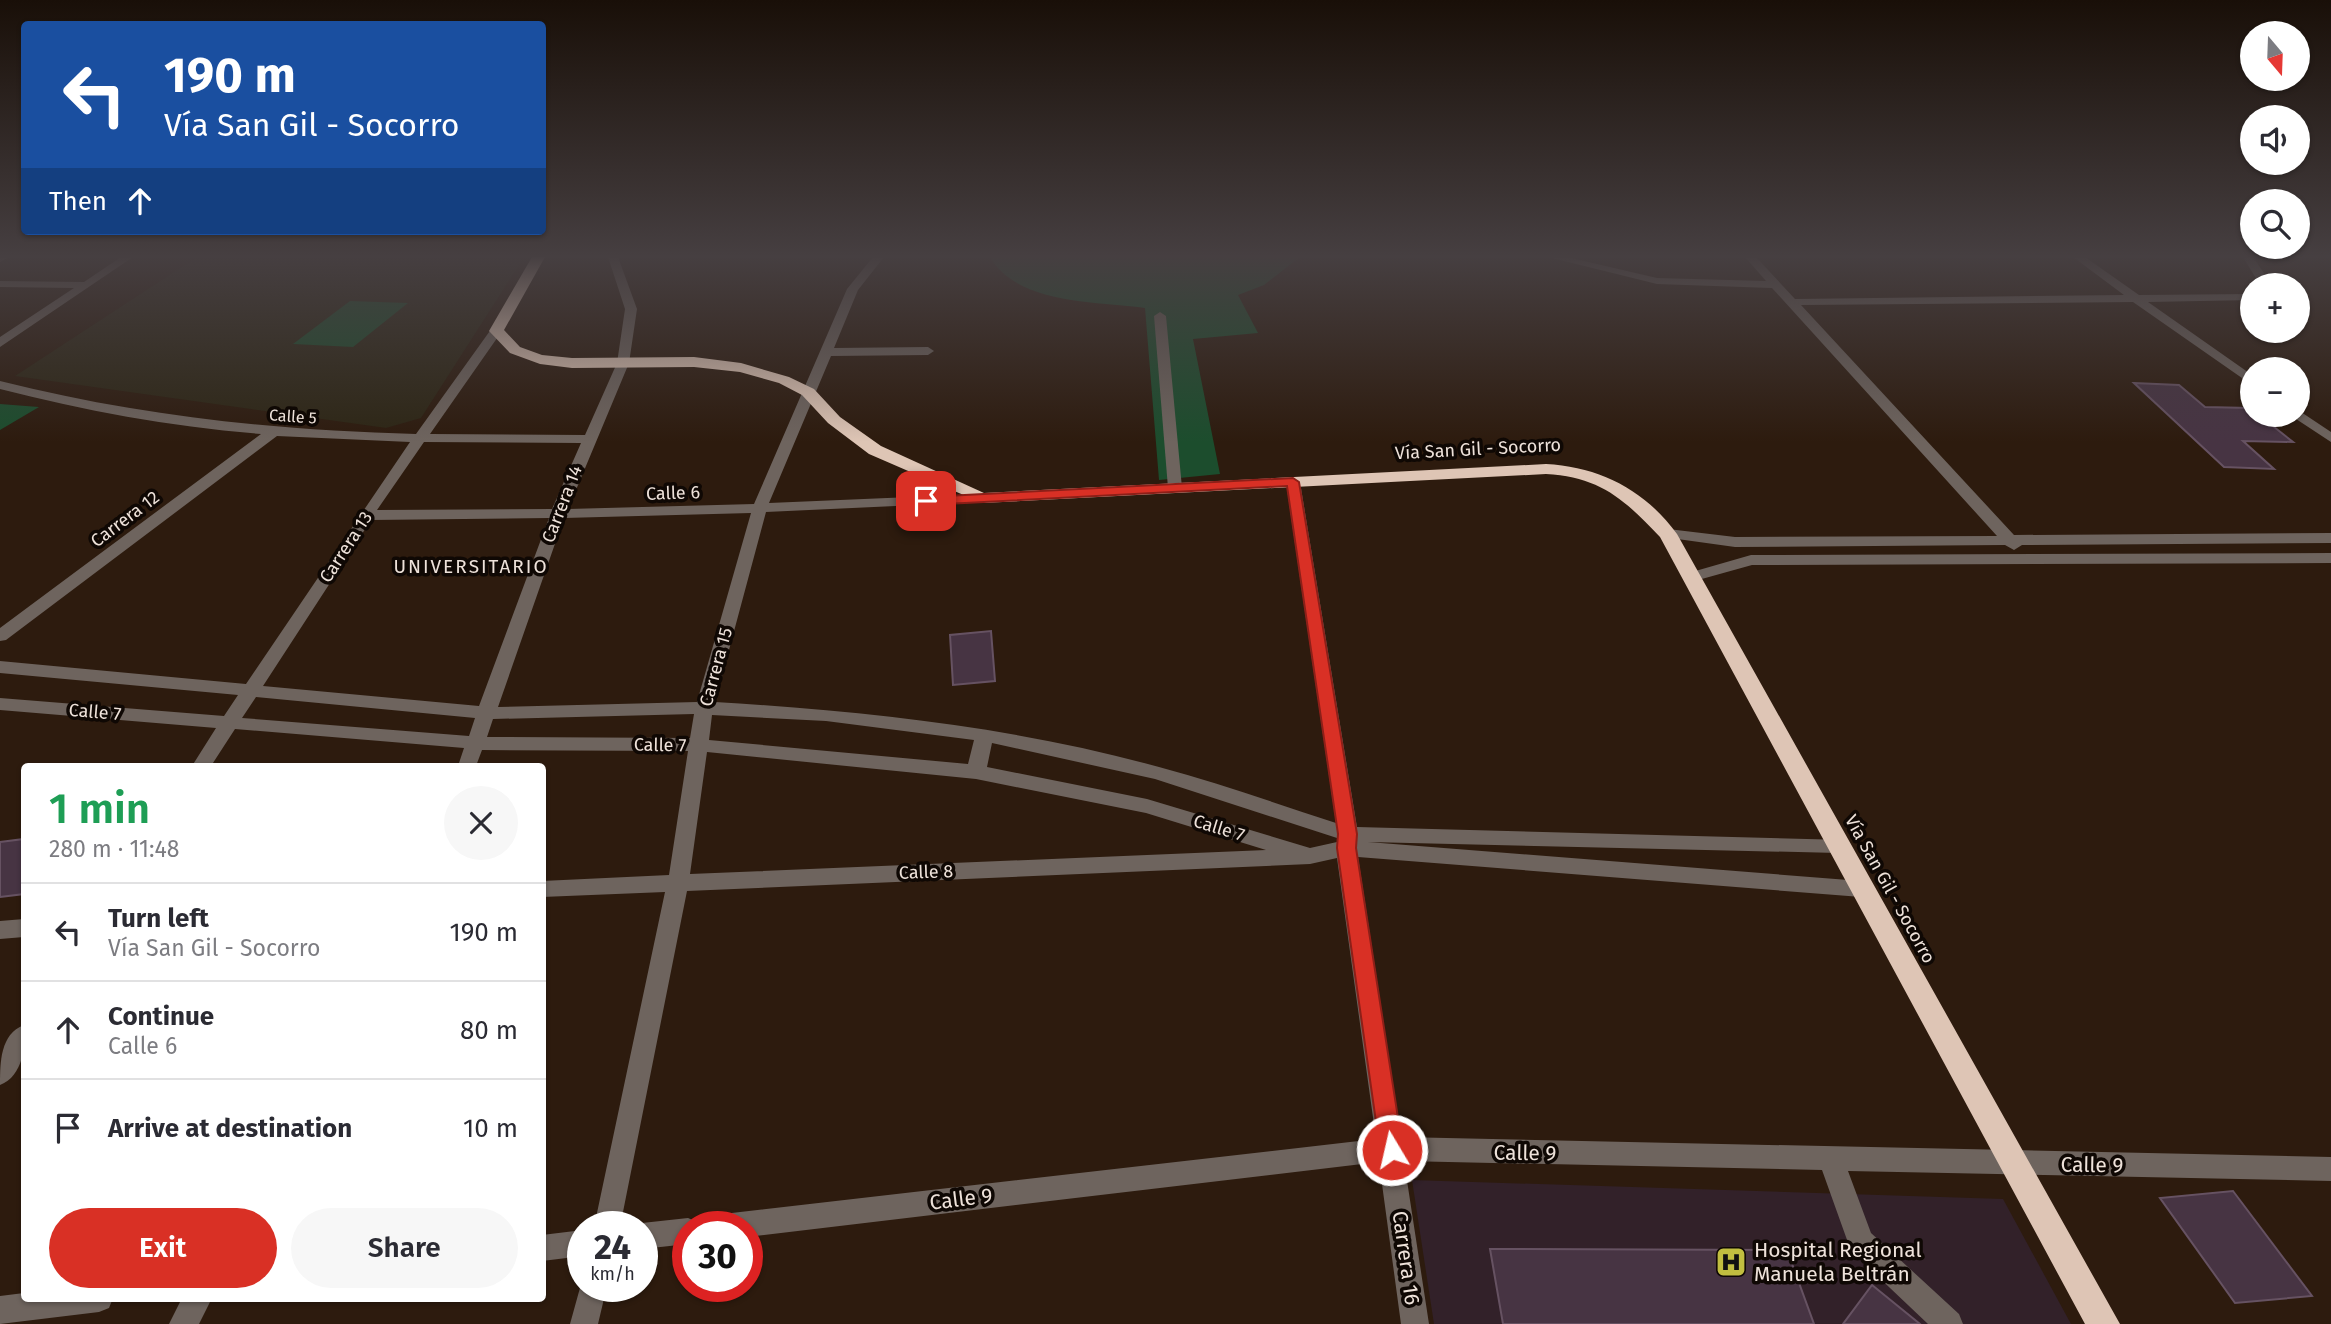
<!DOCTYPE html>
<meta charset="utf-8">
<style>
:root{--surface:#fff;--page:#f7f7f7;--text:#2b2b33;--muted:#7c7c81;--line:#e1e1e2;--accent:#d93025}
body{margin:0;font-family:"Fira Sans",sans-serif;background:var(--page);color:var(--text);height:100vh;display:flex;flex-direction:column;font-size:26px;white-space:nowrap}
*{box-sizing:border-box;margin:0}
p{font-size:23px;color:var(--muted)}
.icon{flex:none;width:38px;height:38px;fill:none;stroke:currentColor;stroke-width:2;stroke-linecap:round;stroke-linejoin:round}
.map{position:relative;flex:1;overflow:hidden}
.panel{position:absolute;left:21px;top:763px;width:525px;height:539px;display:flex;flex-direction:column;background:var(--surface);border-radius:7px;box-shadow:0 2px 5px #0004}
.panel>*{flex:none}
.guide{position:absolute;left:21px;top:21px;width:525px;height:214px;border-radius:7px;box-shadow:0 2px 5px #0004;background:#1a4fa0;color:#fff;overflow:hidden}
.needle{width:46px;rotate:161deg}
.fabs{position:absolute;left:2240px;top:21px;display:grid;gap:14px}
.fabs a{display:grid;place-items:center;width:70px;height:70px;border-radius:50%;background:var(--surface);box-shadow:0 2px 5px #0004;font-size:35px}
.speed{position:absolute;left:567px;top:1211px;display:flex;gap:14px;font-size:35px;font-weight:700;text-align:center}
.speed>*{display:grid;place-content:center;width:91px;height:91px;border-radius:50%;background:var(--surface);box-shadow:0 2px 5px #0004;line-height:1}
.speed small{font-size:18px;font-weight:400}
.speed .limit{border:10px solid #d22;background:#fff;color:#111}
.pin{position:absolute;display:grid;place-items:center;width:60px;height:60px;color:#fff;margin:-30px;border-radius:14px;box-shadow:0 4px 10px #0006}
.me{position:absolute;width:77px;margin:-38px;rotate:351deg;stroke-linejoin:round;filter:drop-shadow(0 0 5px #0008)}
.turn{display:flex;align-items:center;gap:24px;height:147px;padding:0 28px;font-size:32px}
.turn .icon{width:91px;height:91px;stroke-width:2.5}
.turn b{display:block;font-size:49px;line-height:60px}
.then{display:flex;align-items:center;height:66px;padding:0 28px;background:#0003;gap:14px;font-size:26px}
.round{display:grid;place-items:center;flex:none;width:74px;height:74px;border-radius:37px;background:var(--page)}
.summary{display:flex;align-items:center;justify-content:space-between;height:119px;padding:0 28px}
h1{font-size:42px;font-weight:600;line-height:52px;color:#1e9e55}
.cta{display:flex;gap:14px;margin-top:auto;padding:14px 28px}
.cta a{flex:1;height:80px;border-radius:42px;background:var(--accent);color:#fff;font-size:28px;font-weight:600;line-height:80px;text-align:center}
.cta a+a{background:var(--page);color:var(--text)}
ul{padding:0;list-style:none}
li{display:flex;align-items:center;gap:21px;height:98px;padding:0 28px;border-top:2px solid var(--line)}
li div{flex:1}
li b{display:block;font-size:26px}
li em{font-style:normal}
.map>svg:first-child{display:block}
</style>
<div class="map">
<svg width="2331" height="1324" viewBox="0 0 2331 1324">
<rect width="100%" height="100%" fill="#2d1b0e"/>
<path fill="#2d2615" d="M197,257h327l-103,161 -35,10 -371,-52z"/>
<path fill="#322129" d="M1412,1180l591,19 68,125h-637z"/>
<g fill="#1c4d2d">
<path d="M990,257h310l-36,28 -26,10 20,38 -65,6 27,135 -61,6 -14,-172c-49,-7 -127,-3 -155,-51z"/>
<path d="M350,301l58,2 -55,44 -60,-3z"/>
<path d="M0,404l39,3 -39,23z"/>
</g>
<g fill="#473443" stroke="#665262" stroke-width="2">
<path d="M2134,383l45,2 26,22 45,1 2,7h7l34,27 -50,-1 31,28 -50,-2z"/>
<path d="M991,631l4,50 -42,4 -3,-50z"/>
<path d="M24,839v55l-24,3v-55z"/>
<path d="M2233,1191l79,105 -77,7 -75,-105z"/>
<path d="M1490,1249l297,1 27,74h-311z"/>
<path d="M1872,1285l48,39h-77z"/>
</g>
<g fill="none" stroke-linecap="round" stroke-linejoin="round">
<g fill="#6e645e" fill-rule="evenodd">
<path d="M0,257h9l-9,5z"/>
<path d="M121,257h12l-133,90v-10l74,-49 -74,-1v-6l84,1z"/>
<path d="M608,257h10l19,52 -8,54 -61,146 186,-5 93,-215 26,-32h11l-26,33 -24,58 94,-1 6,4 -6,4 -97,1 -62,147 213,-9 7,4 -7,4 -216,10 -51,190c149,9 299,25 444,65 60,16 118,37 177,56l-50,-341 7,-4 7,4 57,345 488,13 3,5 -3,5 -7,3 -470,-11 493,39 7,2 4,6 -4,6 -7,2 -503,-40 43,280 930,20v24l-483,-10 23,62 88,81 4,10h-35l-77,-73 -29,-81 -418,-9 25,163h-28l-22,-162 -632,75v-10h-37l4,-9 9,-4 653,-75 -39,-281 -27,6 -623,27 -67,336h-26l71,-335 -123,5v-16l127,-6 19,-124 -206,-1 -6,16h-18l6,-18 -229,-19 -24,37h-19l24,-38 -216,-18v-12l224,18 14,-21 -238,-22v-12l246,23 164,-242 -133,-6 -271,204 -6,1v-13l261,-194c-89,-7 -175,-23 -261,-45v-8c140,35 272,49 416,53l76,-106 4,-1 6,4 -72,103 155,1 32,-72 8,-54zM424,442l157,1 -29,66 -175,1zM751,513l-54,189 -199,5 66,-189zM549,518l-70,188 -216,-20 108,-166zM256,697l219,21 -6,18 -227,-18zM694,714l-4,24 -203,-1 6,-18zM712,715l114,6 148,19 -6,24 -259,-24zM992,743l163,36 182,59v4l-27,6 -163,-49 -160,-32zM707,752l269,27 170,34 120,37 -576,24z"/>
<path d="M1548,257h19l90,21 109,3 -21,-24h11l39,42 329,-4 -51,-38h12l54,38 113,-1v6l-104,2 104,73v10l-119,-83 -332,3 213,230 317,-2v10l-309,2 -8,5 -9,-5 -270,2 -72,-10 -3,-3 8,-5 67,8 262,-1 -225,-248 -115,-4z"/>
<path d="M2243,257h10l19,28h-12z"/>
<path d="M1160,312l6,4 16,172 -7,4 -7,-4 -14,-172z"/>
<path d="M2298,410l33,22v10l-38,-25 -1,-2h6z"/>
<path d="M2331,553v10l-579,2 -61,17 -8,-5 2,-3 66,-19z"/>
<path d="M24,919v18l-24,2v-18z"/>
<path d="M24,1025c2,21 -1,51 -24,60 0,-22 0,-51 24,-60z"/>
<path d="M688,1218l9,4 3,5h-12v17l-46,5v-22h-10l10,-4z"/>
<path d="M583,1230v26l-41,5v-26z"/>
<path d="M583,1277v9h24l-9,38h-28z"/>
<path d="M24,1293v5h89l-4,10 -10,4 -99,12v-28z"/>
<path d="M182,1298h30l-13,26h-30z"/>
</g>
<path fill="#dec5b5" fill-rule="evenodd" d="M532,257h13l-41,73 16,17 22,8 30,3 122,-1 47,6 48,14 25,12 26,28 41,29 103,47 562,-29c54,3 99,26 131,70l443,790h-35l-425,-787c-36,-38 -60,-60 -114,-63l-564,29 -113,-49 -41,-31 -26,-28 -23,-12 -39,-11 -46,-5 -122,1 -32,-4 -30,-11 -21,-22z"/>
</g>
<linearGradient id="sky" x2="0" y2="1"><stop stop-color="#190f08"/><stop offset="0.58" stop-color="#463f41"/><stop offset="1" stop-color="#463f41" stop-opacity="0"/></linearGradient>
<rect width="2331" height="442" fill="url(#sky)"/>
<path fill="#d93025" stroke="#8d1f18" stroke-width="2" d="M1293,478l6,4 58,352 -1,14 47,302 -3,7 -8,3 -9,-3 -3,-7 -43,-302 1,-14 -51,-348 -361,19 -6,-4 6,-4z"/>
<defs>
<g id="hospital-square" transform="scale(1.575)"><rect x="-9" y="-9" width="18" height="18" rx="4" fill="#c1be40" stroke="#0f0804"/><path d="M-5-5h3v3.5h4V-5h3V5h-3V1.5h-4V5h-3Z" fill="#111"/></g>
</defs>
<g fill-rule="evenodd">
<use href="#hospital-square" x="1731" y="1262"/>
</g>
<g text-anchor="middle" stroke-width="7" stroke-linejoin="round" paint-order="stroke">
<g font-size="16" fill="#eee2da" stroke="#0f0804">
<text transform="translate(293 416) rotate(4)" y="6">Calle 5</text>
</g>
<g font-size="18" fill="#eee2da" stroke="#0f0804">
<text transform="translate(1478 449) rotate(-3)" y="6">Vía San Gil - Socorro</text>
<text transform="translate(673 493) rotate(-2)" y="6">Calle 6</text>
<text transform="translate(562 504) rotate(-69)" y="6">Carrera 14</text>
<text transform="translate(125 519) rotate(-37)" y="6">Carrera 12</text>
<text transform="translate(346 547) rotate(-57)" y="6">Carrera 13</text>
<text transform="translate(716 667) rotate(-75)" y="6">Carrera 15</text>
<text transform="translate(95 712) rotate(5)" y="6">Calle 7</text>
<text transform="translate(660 745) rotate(1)" y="6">Calle 7</text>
<text transform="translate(1219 828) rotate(17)" y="6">Calle 7</text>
<text transform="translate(926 872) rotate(-2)" y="6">Calle 8</text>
<text transform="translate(1890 889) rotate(61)" y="6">Vía San Gil - Socorro</text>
</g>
<g font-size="19" letter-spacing="2" fill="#eee2da" stroke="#0f0804">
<text x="471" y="573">UNIVERSITARIO</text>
</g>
<g font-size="21" fill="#eee2da" stroke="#0f0804">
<text transform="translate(1525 1153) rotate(1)" y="7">Calle 9</text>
<text transform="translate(2092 1165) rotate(1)" y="7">Calle 9</text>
<text transform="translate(961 1199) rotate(-7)" y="7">Calle 9</text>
<text transform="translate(1406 1258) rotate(82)" y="7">Carrera 16</text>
</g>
<g font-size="21" fill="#eee2da" stroke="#0f0804" text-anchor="start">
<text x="1754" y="1257">Hospital Regional<tspan x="1754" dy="24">Manuela Beltrán</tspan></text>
</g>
</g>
</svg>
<div class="fabs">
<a><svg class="needle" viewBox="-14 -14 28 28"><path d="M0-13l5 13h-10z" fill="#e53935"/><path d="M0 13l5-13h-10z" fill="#7c7c81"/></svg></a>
<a><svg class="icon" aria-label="sound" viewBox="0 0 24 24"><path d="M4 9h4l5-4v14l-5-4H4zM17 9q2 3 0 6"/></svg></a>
<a><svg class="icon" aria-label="search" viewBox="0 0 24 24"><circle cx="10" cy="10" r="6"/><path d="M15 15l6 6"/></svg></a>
<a>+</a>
<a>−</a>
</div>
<div class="speed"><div>24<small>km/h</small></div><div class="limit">30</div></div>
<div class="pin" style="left:926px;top:501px;background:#d93025"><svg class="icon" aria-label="arrive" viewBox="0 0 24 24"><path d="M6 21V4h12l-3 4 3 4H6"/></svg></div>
<svg class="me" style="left:1392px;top:1150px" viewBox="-20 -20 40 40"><circle r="17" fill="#d93025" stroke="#fff" stroke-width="3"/><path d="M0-11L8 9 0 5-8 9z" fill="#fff"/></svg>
<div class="guide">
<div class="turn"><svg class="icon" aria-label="left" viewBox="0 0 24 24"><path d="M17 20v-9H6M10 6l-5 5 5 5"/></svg><div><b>190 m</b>Vía San Gil - Socorro</div></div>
<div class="then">Then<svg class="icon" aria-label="ahead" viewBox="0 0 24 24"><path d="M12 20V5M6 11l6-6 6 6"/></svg></div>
</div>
<section class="panel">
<div class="summary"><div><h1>1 min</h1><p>280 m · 11:48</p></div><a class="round"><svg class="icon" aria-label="close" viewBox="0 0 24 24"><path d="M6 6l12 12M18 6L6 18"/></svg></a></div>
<ul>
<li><svg class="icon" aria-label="left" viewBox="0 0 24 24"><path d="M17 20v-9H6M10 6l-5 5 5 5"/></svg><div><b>Turn left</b><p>Vía San Gil - Socorro</p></div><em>190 m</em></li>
<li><svg class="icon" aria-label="ahead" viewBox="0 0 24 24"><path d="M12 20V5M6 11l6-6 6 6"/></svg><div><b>Continue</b><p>Calle 6</p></div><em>80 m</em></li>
<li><svg class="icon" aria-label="arrive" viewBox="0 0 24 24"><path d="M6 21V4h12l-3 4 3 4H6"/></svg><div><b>Arrive at destination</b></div><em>10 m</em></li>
</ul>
<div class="cta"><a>Exit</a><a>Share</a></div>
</section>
</div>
